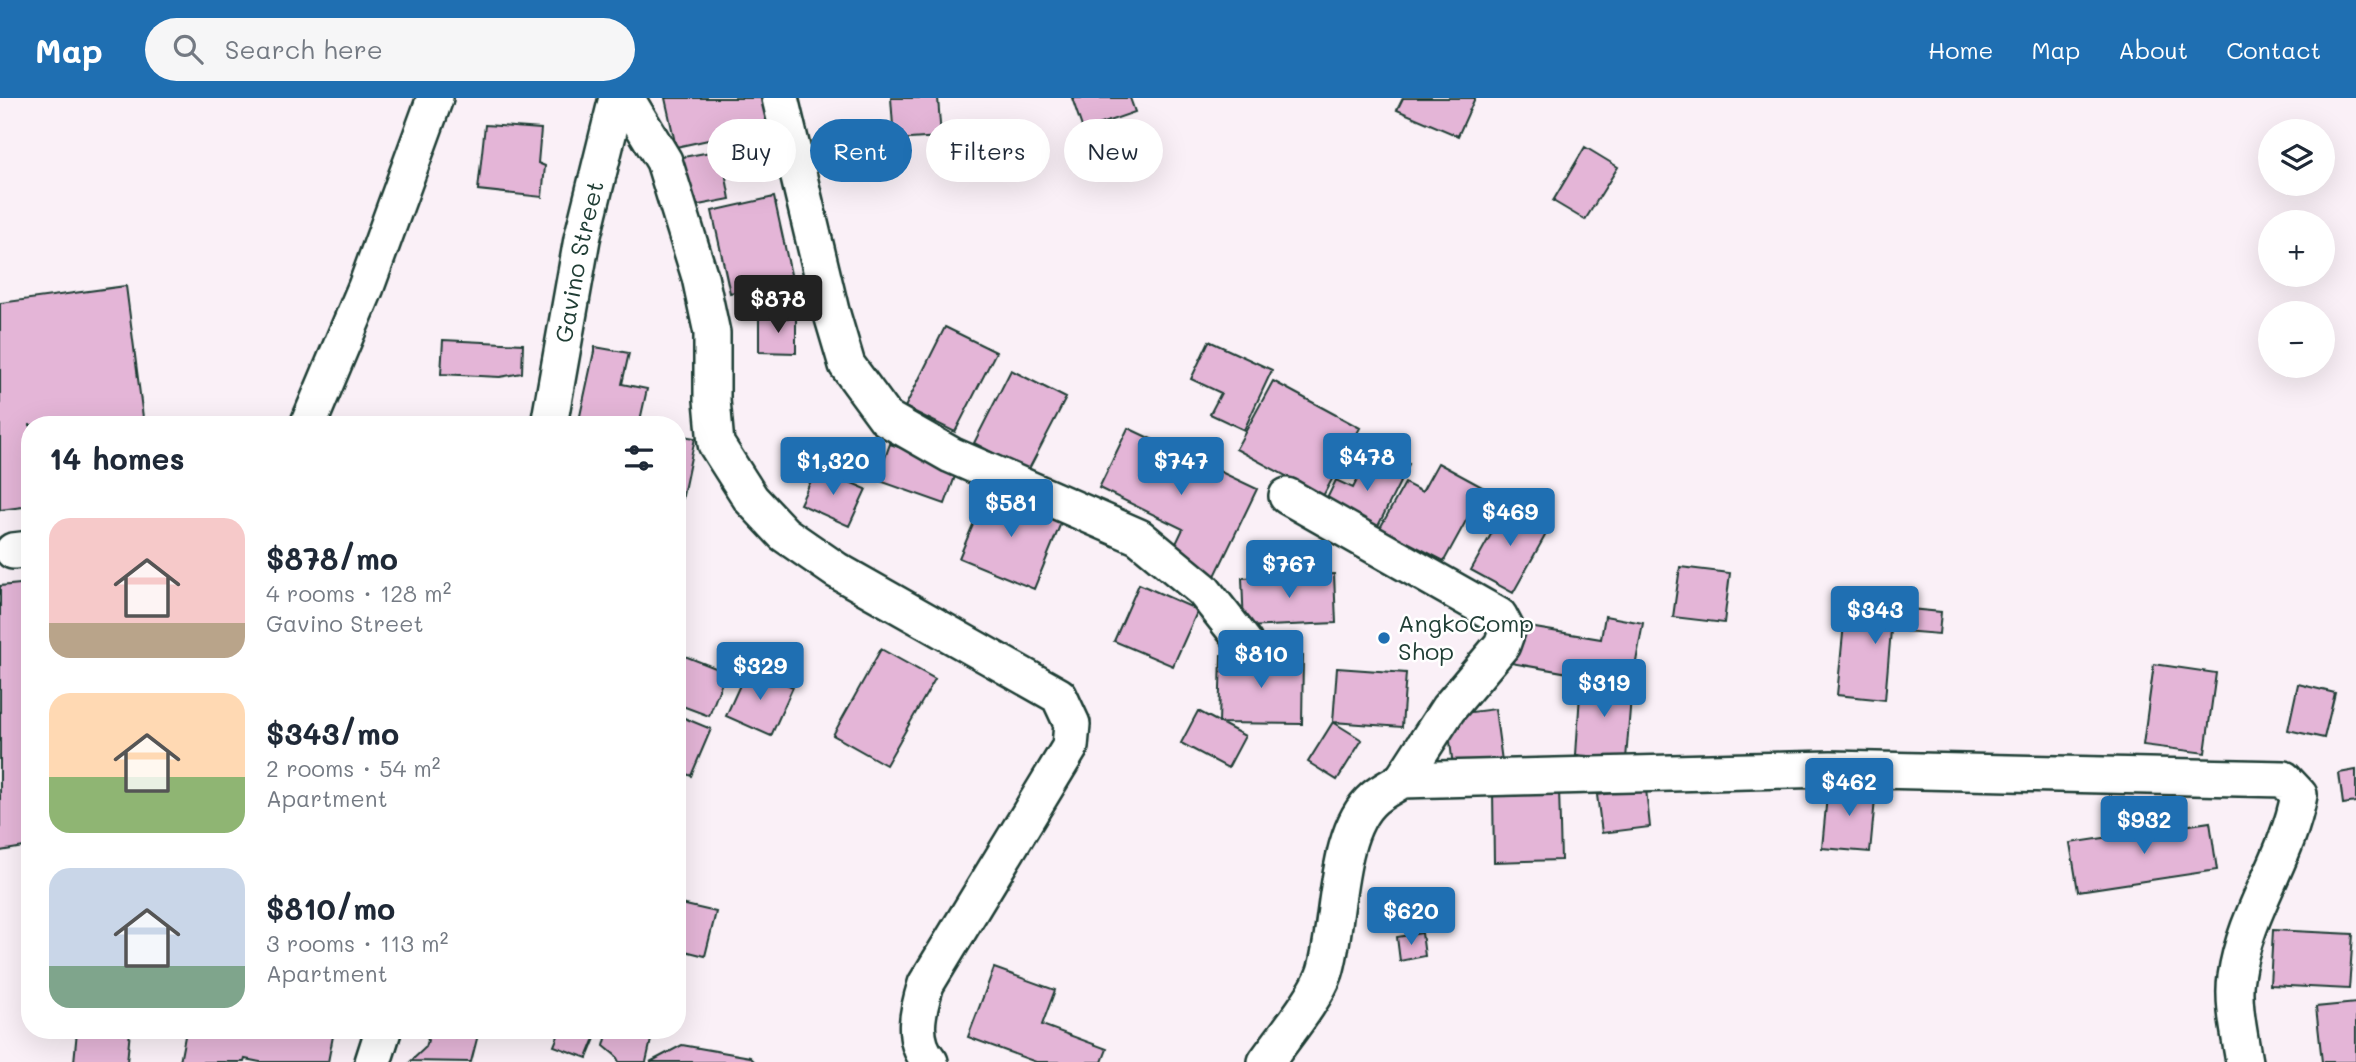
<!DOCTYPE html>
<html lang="en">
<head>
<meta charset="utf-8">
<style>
  body { margin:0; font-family:Mali,sans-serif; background:#f6f6f7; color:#1f2937; height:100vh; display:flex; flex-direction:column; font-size:26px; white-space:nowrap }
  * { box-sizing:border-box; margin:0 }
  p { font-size:23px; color:#747a83 }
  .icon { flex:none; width:38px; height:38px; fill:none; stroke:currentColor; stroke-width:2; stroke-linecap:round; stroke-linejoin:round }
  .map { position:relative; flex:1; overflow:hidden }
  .drawer { position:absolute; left:21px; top:318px; width:665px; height:623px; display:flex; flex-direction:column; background:#fff; border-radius:28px; box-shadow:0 7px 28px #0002 }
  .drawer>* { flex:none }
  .guide { position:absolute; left:707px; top:21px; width:665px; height:63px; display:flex; gap:14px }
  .buttons { position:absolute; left:2258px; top:21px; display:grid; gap:14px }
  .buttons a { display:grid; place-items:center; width:77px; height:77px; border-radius:50%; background:#fff; box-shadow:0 7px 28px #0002; font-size:35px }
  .price { position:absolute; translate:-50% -60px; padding:0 16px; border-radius:7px; background:#1f6fb2; color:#fff; font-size:23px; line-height:46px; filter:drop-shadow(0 2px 4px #0008) }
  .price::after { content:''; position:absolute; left:50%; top:42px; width:21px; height:16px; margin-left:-10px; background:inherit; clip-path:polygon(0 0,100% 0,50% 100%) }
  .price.on { background:#222; color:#fff }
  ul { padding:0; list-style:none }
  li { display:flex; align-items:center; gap:21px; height:175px; padding:0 28px }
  li span { display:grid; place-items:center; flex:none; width:196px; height:140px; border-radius:21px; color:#555 }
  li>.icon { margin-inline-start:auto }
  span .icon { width:84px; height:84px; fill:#fffc; stroke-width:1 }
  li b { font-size:30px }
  h2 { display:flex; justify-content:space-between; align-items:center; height:84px; padding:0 28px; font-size:30px }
  .chip { padding:0 24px; border-radius:32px; background:#fff; box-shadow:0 7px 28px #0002; font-size:24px; line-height:63px }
  .chip.on { background:#1f6fb2; color:#fff }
  header { display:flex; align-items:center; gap:42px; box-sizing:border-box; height:98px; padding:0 35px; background:#1f6fb2; color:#fff }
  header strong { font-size:33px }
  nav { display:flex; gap:38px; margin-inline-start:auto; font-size:24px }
  .search { width:490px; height:63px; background:#f6f6f7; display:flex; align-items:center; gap:18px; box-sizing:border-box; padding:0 24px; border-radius:38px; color:#747a83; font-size:26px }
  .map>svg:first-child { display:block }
  .building { fill:#e4b5d7; stroke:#1f3d34; stroke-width:2 }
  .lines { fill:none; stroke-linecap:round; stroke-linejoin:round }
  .minor-casing { stroke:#1f3d34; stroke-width:40 }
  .minor { stroke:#fff; stroke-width:35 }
  .poi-dot { fill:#1f6fb2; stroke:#fff; stroke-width:2.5 }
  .labels { text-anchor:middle; stroke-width:5; stroke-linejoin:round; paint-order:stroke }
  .street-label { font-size:24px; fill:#1f3d34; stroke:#fff }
  .poi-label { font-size:24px; fill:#1f3d34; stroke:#fff; text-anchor:start }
</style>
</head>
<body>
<header>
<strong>Map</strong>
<div class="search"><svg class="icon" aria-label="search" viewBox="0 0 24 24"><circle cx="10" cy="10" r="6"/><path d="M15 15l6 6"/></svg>Search here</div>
<nav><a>Home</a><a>Map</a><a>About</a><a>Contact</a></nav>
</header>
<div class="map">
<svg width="2356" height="964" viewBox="0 0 2356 964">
  <rect width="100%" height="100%" fill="#faf0f7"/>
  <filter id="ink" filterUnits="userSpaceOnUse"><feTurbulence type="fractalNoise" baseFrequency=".0143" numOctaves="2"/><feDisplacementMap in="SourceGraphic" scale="14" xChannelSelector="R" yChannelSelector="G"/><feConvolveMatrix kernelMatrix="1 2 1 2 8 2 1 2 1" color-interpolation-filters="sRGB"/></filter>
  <g filter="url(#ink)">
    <path class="building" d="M665 0H762L768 29 676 49Z
      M891 0H938L941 39 894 42Z
      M1072 0H1130L1135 14 1083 32Z
      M1403 0H1475L1458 38 1397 12Z
      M485 27 541 31 538 65 545 68 542 99 478 92Z
      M1585 49 1618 69 1585 122 1553 103Z
      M721 52 730 101 688 109 678 60Z
      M774 99 792 181 730 195 712 113Z
      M126 188 144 327H30V408L0 412V205Z
      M759 220H796V255L759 254Z
      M945 229 996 254 955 334 905 309Z
      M443 242 523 246 522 275 500 279 441 276Z
      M1209 243 1272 272 1244 332 1210 316 1221 295 1191 281Z
      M595 249 629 255 622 286 647 291 639 327H578Z
      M1011 272 1066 300 1028 373 974 345Z
      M1273 283 1360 330 1323 398 1236 351Z
      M1128 330 1257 391 1215 478 1171 456 1183 431 1099 390Z
      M677 337 695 340 680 412 677 408Z
      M890 346 958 370 945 406 877 382Z
      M1374 349 1409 366 1373 438 1321 413 1336 382 1353 390Z
      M1438 365 1484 390 1444 463 1380 430 1405 385 1422 394Z
      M817 370 866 391 849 428 800 406Z
      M988 391 1063 420 1034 491 959 460Z
      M1508 406 1550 429 1513 495 1471 472Z
      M1680 469 1730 475 1724 525 1673 519Z
      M1334 476 1336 525 1244 529 1242 480Z
      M30 485V748L0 753V488Z
      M1139 486 1198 512 1173 568 1114 543Z
      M1846 505 1941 514 1939 536 1891 532 1885 602 1837 597Z
      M1605 518 1643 525 1632 586 1511 565 1517 527 1601 541Z
      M881 551 935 581 886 667 833 637Z
      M677 555 726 574 709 618 677 606Z
      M1221 557 1303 558 1302 626 1219 625Z
      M2154 566 2216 575 2205 655 2143 647Z
      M748 569 793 589 771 638 726 618Z
      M1337 570 1406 575 1402 629 1333 624Z
      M1581 580 1632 586 1626 661 1576 657Z
      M2298 586 2335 595 2324 640 2288 632Z
      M1495 611 1502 663 1453 669 1447 617Z
      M1198 613 1245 638 1228 670 1181 645Z
      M677 617 711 631 691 678 677 672Z
      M1333 624 1362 642 1337 682 1308 664Z
      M2356 672V704L2343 706 2339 675Z
      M1828 687 1876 691 1870 754 1822 750Z
      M1559 691 1561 762 1494 764 1493 693Z
      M1646 691 1650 729 1602 735 1597 697Z
      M2210 724 2217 772 2078 793 2070 745Z
      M677 805 716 814 705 858 677 851Z
      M2273 832 2353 836 2349 891 2270 887Z
      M1422 835 1425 858 1400 863 1397 839Z
      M994 870 1055 892 1042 927 1107 951 1102 964H1036L968 939Z
      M2356 905V964H2322L2316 909Z
      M77 933H130L127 964H74Z
      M186 933H334L328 964H260L245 961 244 964H180Z
      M424 933H479L471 964 411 963 426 949 428 942Z
      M560 933H598L587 960 554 948Z
      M608 933 651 942 646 964H619L616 958 604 948Z
      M682 947 750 959 755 964H650Z"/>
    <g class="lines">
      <defs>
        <g id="minor">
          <path d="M626 0 664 63 700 179 712 235V302L716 346 751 401 784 436 836 472 1059 598 1072 626 1070 649 926 886C918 912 910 942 930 964"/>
          <path d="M780 0 831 213 847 267 886 320 951 357 1139 439 1203 492 1244 544"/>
          <path d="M308 327 366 189 435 0"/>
          <path id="s1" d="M549 327 582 141 617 0"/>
          <path d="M1287 398 1499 518 1507 533 1502 547 1448 611 1402 682"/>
          <path d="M13 453 30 451"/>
          <path d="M373 964 383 933"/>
          <path d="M1266 964C1282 941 1317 899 1325 874 1340 825 1334 734 1374 700 1382 693 1393 688 1402 682L1831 671 2284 681 2299 697C2288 760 2245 814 2236 879 2232 903 2240 939 2244 964"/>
        </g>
      </defs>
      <use href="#minor" class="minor-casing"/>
      <use href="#minor" class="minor"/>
    </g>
  </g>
  <circle class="poi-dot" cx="1384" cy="540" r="7"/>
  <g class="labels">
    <g class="street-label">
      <text dy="8" stroke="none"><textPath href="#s1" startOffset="166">Gavino Street</textPath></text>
    </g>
    <g class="poi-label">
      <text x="1398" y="534">AngkoComp<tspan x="1398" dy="28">Shop</tspan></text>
    </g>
  </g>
</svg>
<div class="buttons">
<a><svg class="icon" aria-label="layers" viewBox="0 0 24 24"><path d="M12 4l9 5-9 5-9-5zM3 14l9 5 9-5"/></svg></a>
<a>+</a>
<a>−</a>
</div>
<b class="price on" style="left:778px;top:237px">$878</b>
<b class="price" style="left:1367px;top:395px">$478</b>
<b class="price" style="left:833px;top:399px">$1,320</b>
<b class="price" style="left:1181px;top:399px">$747</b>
<b class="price" style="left:1011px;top:441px">$581</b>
<b class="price" style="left:1510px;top:450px">$469</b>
<b class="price" style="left:1289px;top:502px">$767</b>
<b class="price" style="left:1875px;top:548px">$343</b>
<b class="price" style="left:1261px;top:592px">$810</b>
<b class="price" style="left:760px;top:604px">$329</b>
<b class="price" style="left:1604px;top:621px">$319</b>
<b class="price" style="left:1849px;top:720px">$462</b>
<b class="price" style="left:2144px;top:758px">$932</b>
<b class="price" style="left:1411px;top:849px">$620</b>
<div class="guide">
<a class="chip">Buy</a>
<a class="chip on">Rent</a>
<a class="chip">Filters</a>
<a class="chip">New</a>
</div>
<section class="drawer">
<h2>14 homes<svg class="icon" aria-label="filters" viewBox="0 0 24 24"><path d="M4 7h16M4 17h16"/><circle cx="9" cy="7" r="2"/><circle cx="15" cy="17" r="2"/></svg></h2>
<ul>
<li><span style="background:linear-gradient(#f6c9c9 75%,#b9a48a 0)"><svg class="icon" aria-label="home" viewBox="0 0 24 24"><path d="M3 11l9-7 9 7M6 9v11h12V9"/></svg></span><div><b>$878/mo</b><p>4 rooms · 128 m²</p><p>Gavino Street</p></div></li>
<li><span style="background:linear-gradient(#ffd9b3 60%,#8fb573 0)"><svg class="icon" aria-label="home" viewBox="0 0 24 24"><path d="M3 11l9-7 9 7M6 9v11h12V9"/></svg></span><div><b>$343/mo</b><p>2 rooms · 54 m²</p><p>Apartment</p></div></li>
<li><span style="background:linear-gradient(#c9d6e8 70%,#7fa58c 0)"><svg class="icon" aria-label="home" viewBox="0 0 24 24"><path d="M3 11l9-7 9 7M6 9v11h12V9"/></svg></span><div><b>$810/mo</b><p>3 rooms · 113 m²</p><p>Apartment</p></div></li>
</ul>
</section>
</div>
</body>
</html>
